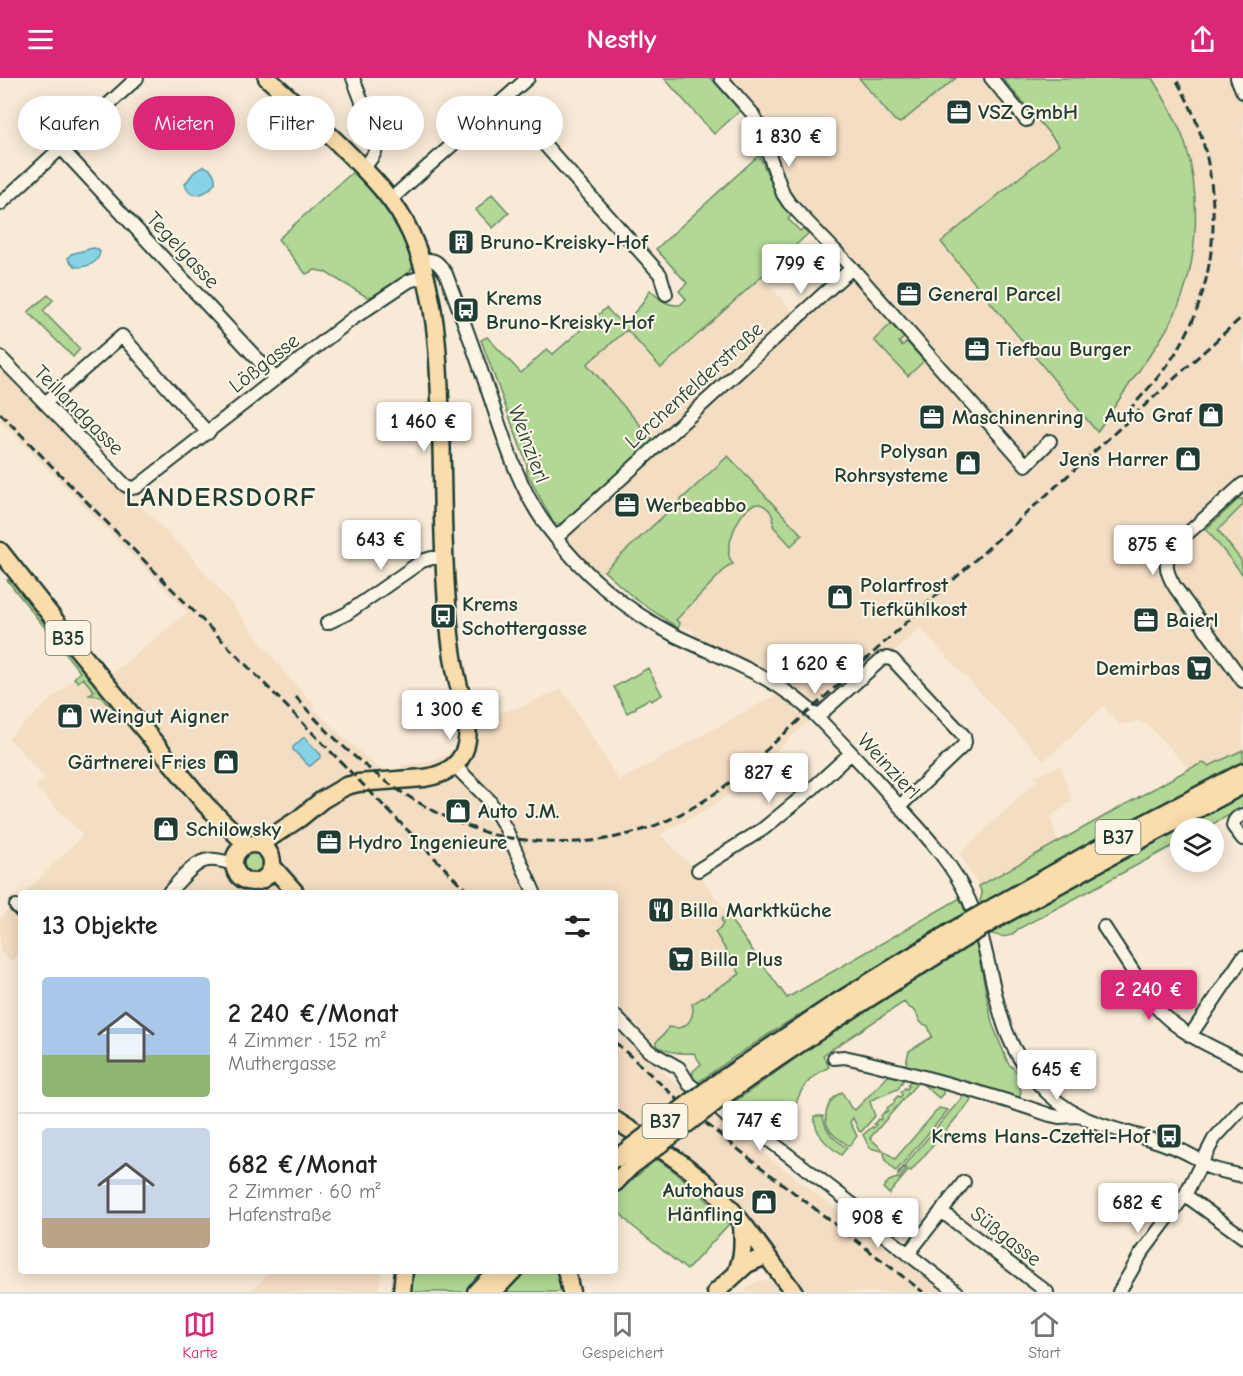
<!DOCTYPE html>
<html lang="de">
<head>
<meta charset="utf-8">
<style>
  body { margin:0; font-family:"Comic Neue",sans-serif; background:#f6f6f6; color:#222; height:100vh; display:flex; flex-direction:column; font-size:22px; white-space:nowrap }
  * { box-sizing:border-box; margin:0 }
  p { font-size:20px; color:#767676 }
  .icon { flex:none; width:33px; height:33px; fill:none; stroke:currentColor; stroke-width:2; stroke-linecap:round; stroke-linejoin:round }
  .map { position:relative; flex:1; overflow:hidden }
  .drawer { position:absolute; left:18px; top:812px; width:600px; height:384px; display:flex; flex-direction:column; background:#fff; border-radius:6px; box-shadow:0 3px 15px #0003 }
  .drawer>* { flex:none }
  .banner { position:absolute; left:18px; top:18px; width:600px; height:54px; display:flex; gap:12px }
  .tools { position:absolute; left:1170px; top:740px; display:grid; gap:12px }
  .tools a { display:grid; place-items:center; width:54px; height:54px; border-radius:50%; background:#fff; box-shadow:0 3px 15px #0003; font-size:30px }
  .price { position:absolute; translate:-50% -51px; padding:0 14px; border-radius:6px; background:#fff; color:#222; font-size:20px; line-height:39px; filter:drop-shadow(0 2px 3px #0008) }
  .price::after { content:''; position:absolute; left:50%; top:36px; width:18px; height:14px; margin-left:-9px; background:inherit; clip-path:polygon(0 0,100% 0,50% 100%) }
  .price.on { background:#db2777; color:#fff }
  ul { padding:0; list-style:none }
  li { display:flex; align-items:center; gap:18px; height:150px; padding:0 24px }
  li+li { border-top:2px solid #e0e0e0 }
  li span { display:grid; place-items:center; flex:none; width:168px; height:120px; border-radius:6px; color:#555 }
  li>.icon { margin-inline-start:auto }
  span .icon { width:72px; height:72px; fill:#fffc; stroke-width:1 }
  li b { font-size:26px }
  h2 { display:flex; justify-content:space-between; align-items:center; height:72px; padding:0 24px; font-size:26px }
  .chip { padding:0 21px; border-radius:27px; background:#fff; box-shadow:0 3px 15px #0003; font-size:21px; line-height:54px }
  .chip.on { background:#db2777; color:#fff }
  header { display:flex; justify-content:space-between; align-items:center; height:78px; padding:0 24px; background:#db2777; color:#fff; font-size:27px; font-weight:700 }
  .menu { display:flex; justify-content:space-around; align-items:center; height:84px; border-top:2px solid #e0e0e0; background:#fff; font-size:16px; color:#767676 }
  .menu a { display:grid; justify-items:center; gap:3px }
  .menu .on { color:#db2777 }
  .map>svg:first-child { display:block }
  .built { fill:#f3ddc3 }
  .green { fill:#b1d895; stroke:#688a64; stroke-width:1.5 }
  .water { fill:#86d2e6; stroke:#5d969f; stroke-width:1.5 }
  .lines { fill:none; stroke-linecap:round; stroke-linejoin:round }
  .minor-casing { stroke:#1f3d34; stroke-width:16 }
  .major-casing { stroke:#1f3d34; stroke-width:21 }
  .minor { stroke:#fcf5e5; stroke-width:12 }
  .major { stroke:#fbddab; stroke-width:16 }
  .rail { stroke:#1f3d34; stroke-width:3; stroke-dasharray:9 4.5; stroke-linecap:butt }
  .major-bridge-casing { stroke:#1f3d34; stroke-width:21; stroke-linecap:butt }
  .major-bridge { stroke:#fbddab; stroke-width:16 }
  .labels { text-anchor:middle; stroke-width:4.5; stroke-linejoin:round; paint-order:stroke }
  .shield { fill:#fcf5e5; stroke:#617469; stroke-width:1.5 }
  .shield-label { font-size:20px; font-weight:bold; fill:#1f3d34 }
  .poi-label { font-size:21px; font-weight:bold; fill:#1f3d34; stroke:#fcf5e5; text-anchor:start }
  .street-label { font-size:21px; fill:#1f3d34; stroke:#fcf5e5 }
  .district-label { font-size:27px; font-weight:bold; letter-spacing:1.5px; fill:#1f3d34; stroke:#fcf5e5 }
</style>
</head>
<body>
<header><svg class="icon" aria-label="menu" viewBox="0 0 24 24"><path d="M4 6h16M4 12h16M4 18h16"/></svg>Nestly<svg class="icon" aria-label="share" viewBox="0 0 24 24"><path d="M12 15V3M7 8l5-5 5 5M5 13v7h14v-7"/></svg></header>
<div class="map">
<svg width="1243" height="1214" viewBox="0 0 1243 1214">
  <rect width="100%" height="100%" fill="#f8ead6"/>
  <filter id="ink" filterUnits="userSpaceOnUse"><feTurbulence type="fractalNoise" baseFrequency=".0167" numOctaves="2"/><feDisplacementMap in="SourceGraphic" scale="12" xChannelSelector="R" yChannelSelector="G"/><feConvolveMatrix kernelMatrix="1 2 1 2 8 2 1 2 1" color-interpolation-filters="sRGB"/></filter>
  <g filter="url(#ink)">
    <path class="built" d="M727 0H1002L1059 67 1097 354 1167 250 1178 230 1192 180 1195 149 1194 116 1177 44 1164 19 1152 0H1232L1243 26V672L1209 688 1203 685 1189 691 1147 646 1138 643 1119 647 1104 628 1044 683 920 550 897 571 880 580 810 642 728 717 712 728 660 756 699 796 766 890 645 978 667 998 737 1055 944 1214H744L752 1206 761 1202 770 1203 774 1206 729 1147 709 1123 671 1091 615 1055V814H26L83 757 36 709 45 700 9 660 95 581 109 598 188 534 0 342V284L175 463 182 468 233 528 290 601 312 624 314 631 342 658 384 695H391L404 687 430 684 445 678 454 669 458 661 475 639 518 630 562 611 619 703 789 610 693 561 695 555 692 552 679 548 680 546 676 542 730 487 729 470 733 455 738 441 746 431 755 426 762 427 769 431 773 438 774 445 802 457 728 378 598 499 550 447 553 445 554 446 654 363 587 287 627 252 662 290 761 199 793 234 851 181 787 113 782 102 769 57 764 45Z
      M1060 688 1072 723 1050 739 1058 764 979 808 960 776 1037 702 1036 698Z
      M21 819V873L11 883 0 874V840Z
      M270 1193H382L378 1214H251Z"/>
    <path class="green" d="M664 0H711L740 33 714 56Z
      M859 0H956L900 45 894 42Z
      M1002 0H1152C1165 21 1177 42 1185 65 1201 115 1199 184 1177 231 1167 254 1152 274 1138 294 1124 314 1111 334 1097 354L941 164 1059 67Z
      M759 77 780 124 792 137 788 141 800 153 804 150 809 155 661 290 627 252 587 286 654 363 562 445 554 446 527 395V387L481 262 487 259 521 295 547 271 553 276 606 230 623 247 642 226 650 212C659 221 667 228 680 227L686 221 679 213 687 205 656 171Z
      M355 92C376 115 395 138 407 168 411 178 416 185 410 194L373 218 367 219 325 194 315 192 306 196 278 161Z
      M492 116 509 135 493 150 476 132Z
      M48 217 53 222 43 233 80 271 73 279 28 234Z
      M891 246 904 260 899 264 902 268 907 264 924 283 908 298 874 262Z
      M728 378 802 457 791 468 773 448C774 441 773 436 768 431 747 410 726 462 729 478 730 482 731 483 733 486L728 488 676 542 680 546 678 550 634 520 604 493Z
      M1239 421H1243V427L1218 452 1241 482 1243 497 1206 451Z
      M7 502H11L58 562 64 566 112 624 109 628 100 618 89 617 94 613 83 600 78 604 74 600 80 594Z
      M648 590 662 617 651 623 649 621 636 628V630L627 635 614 609Z
      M1243 672V686L1082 770 983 827 980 823 982 816 979 808 1189 691 1203 685 1209 688Z
      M1243 717V730L1205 750H1180V764L1018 851C1008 862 1002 859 989 855 1073 808 1158 761 1243 717Z
      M240 785a13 13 0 1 1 26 0a13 13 0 1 1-26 0Z
      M960 820 966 836C876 891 783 943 697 1005L692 1002 693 993 701 986 694 975C680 976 667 975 656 967V964L666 954 668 949C671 949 675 950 678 950 690 948 695 936 692 926L740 896 715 854 720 851 723 846 721 841 727 837 787 920Z
      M976 863 992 945 1008 985 1018 995 1021 1014 1018 1023 905 990 909 973 932 959 928 948 921 945 915 933 907 928 904 924 823 977 829 989C811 998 797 1012 795 1033L769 1027 759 1037 737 1038 734 1037 726 1030 852 940Z
      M889 997 904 1001 898 1011 871 1022 870 1024 875 1038 861 1054 859 1053 853 1040 850 1044 857 1058 849 1068C843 1064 837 1060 833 1056 819 1042 827 1022 842 1014L851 1030 855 1032Z
      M912 1001 943 1008V1016L939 1020 919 1003 870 1060 883 1072 882 1073 870 1070 863 1057 872 1049 873 1050 876 1047 874 1046 878 1041 880 1042 881 1040V1038L885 1033 886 1034 888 1032 887 1030 895 1024 894 1022 898 1018 900 1019 902 1017 901 1014 905 1010 907 1011 909 1008 907 1007Z
      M965 1016 971 1021 970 1024 911 1093 909 1092 889 1116 883 1110 889 1103 897 1100 899 1101 907 1090 905 1089 898 1098V1095Z
      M939 1030 948 1032 897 1092 895 1093 886 1083 884 1075 885 1073 895 1081Z
      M814 1038H823C825 1054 834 1061 847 1070L841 1077C827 1067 815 1057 814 1038Z
      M657 1081C685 1100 708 1121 729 1146L687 1192 630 1146 620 1135 615 1139V1116Z
      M522 1192 561 1193 565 1214H501Z
      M409 1193H489L469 1214H407Z"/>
    <path class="water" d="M204 88C212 91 216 97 215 105 207 116 190 124 185 106L194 94Z
      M93 170 98 171 100 174C98 186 87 189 76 189L69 183 68 180 71 176Z
      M303 660H305L321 677V679L310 688H309L293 672V669Z"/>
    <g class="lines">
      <defs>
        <path id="minor" d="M353 0 377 63C377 75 371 81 363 90
          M721 0 752 35 759 48 783 116 789 125 852 190
          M991 0 1026 42
          M1237 0 1243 14
          M504 21 660 196 666 216
          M61 70 276 301
          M391 121 528 0
          M0 126 137 0
          M421 182C436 181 438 184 446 196 461 236 476 276 489 316 505 363 518 410 548 450 581 494 625 532 674 557 723 581 778 599 817 639 848 671 879 704 908 738 931 763 954 789 968 820 988 863 990 911 1007 955 1021 990 1047 1022 1082 1039 1109 1052 1139 1056 1167 1067 1177 1070 1187 1075 1196 1080 1199 1082 1203 1086 1206 1088 1217 1093 1231 1095 1243 1098
          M0 279 125 407 131 410 137 409 352 241 409 203 425 198
          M45 325 122 258 208 355
          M1243 406 1179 463C1164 480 1163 490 1175 509L1243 603
          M556 460 852 190 1026 387 1050 363
          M327 545 346 536 422 483 432 480H444
          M817 639 882 581 888 580 893 582 964 658 965 664 963 668 900 728
          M455 688 489 722 506 751 534 814
          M1243 737C1237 739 1234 741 1233 748L1243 761
          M698 792 763 751 813 710 851 675
          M169 814C178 805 195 782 209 782 217 781 226 784 233 786
          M16 828 21 833
          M1104 849 1157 930C1180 956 1212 969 1243 984
          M615 938 649 973 679 990 689 1006 707 1020 728 1040 734 1043 752 1049 856 1129 866 1143 957 1214
          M1190 958 1243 879
          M834 980 844 979 858 982C922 998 987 1015 1050 1037L1059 1039 1079 1038
          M1185 1117 1243 1159
          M941 1133 1047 1214
          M908 1176 964 1104
          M1119 1214 1141 1176 1185 1117 1214 1061 1243 1029"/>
        <path id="major" d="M0 473 76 569 206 727 247 767
          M234 785a19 19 0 1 1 38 0a19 19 0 1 1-38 0Z
          M259 767 300 740 322 722 346 708 358 705 424 700C446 697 464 686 467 662 470 641 461 620 457 600 452 579 450 558 448 537 442 475 443 413 441 351 439 286 438 216 411 156 396 123 372 99 347 74 321 48 294 24 267 0
          M272 788 295 814
          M994 829 1111 763 1243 694
          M998 840 1118 774 1243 707
          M714 1007 836 925 959 849
          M725 1017C802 962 882 911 963 861
          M615 1042C647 1063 682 1082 710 1109 741 1138 767 1180 794 1214
          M615 1105 630 1089
          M566 1192 571 1214
          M736 1196C744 1177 743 1165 742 1146
          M402 1214 404 1192
          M476 1214 497 1192
          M493 1214 514 1192
          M716 1214 747 1186 766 1178"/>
      </defs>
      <use href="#minor" class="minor-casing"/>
      <use href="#major" class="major-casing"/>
      <use href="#minor" class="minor"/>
      <use href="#major" class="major"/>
      <path class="rail" d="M1128 333C1147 312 1166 292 1180 268 1226 188 1224 79 1175 0
        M0 335 468 814
        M296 619C344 675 403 725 473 750 492 758 514 761 535 763 613 771 681 746 740 696L1243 238
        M615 964 688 1031 749 1080 923 1214"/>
      <defs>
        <path id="major-bridge" d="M959 849 994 829
          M963 861 998 840
          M617 1080 714 1007
          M630 1089 725 1017"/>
      </defs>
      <use href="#major-bridge" class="major-bridge-casing"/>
      <use href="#major-bridge" class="major-bridge"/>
    </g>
  </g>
  <defs>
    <symbol id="office-square" viewBox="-11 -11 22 22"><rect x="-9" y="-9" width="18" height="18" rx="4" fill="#1f3d34" stroke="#fcf5e5"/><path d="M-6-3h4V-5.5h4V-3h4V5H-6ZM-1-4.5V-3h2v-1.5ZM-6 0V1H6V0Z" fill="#fff"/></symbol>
    <symbol id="building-square" viewBox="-11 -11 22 22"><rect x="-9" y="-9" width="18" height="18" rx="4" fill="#1f3d34" stroke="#fcf5e5"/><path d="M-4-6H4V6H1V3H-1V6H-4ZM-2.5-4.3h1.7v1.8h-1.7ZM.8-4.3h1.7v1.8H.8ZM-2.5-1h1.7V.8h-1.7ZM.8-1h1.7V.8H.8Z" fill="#fff"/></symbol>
    <symbol id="bus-square" viewBox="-11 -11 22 22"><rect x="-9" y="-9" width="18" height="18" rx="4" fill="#1f3d34" stroke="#fcf5e5"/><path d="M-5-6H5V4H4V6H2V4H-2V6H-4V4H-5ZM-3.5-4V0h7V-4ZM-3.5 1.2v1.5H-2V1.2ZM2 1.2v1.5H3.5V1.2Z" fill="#fff"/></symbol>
    <symbol id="shop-square" viewBox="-11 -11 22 22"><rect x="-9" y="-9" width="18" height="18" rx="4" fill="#1f3d34" stroke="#fcf5e5"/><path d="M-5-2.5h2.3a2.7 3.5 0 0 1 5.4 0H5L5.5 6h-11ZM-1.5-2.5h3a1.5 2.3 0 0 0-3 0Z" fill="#fff"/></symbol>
    <symbol id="supermarket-square" viewBox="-11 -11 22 22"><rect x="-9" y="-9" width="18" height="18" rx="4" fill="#1f3d34" stroke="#fcf5e5"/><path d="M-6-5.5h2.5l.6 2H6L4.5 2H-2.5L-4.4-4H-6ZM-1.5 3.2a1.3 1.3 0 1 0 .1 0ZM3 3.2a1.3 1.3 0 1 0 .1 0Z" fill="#fff"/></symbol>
    <symbol id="restaurant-square" viewBox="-11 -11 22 22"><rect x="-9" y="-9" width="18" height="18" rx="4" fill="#1f3d34" stroke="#fcf5e5"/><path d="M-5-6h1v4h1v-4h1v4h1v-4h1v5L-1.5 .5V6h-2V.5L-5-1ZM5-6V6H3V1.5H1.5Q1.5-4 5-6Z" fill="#fff"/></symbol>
  </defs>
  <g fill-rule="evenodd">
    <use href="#office-square" x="944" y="19" width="30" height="30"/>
    <use href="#building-square" x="446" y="149" width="30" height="30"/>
    <use href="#office-square" x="894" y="201" width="30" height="30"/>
    <use href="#bus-square" x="451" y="217" width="30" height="30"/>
    <use href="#office-square" x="962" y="256" width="30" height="30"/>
    <use href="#shop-square" x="1196" y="322" width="30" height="30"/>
    <use href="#office-square" x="917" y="324" width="30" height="30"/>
    <use href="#shop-square" x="1173" y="366" width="30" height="30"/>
    <use href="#shop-square" x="953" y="370" width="30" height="30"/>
    <use href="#office-square" x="612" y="412" width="30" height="30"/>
    <use href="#shop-square" x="825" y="504" width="30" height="30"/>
    <use href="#bus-square" x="428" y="523" width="30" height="30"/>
    <use href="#office-square" x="1131" y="527" width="30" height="30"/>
    <use href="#supermarket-square" x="1184" y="575" width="30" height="30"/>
    <use href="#shop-square" x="55" y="623" width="30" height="30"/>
    <use href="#shop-square" x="211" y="669" width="30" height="30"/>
    <use href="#shop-square" x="443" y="718" width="30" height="30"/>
    <use href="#shop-square" x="151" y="736" width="30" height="30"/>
    <use href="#office-square" x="314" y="749" width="30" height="30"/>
    <use href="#restaurant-square" x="646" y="817" width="30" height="30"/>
    <use href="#supermarket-square" x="666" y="866" width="30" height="30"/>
    <use href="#bus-square" x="1154" y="1043" width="30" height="30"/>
    <use href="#shop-square" x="749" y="1109" width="30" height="30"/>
  </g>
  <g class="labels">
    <g class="shield">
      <rect x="45.5" y="543" width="45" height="34" rx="4.5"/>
      <rect x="1095.5" y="742" width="45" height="34" rx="4.5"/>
      <rect x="642.5" y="1026" width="45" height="34" rx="4.5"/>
    </g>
    <g class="shield-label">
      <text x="68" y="567">B35</text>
      <text x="1118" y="766">B37</text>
      <text x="665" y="1050">B37</text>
    </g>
    <g class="poi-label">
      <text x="978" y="41">VSZ GmbH</text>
      <text x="480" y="171">Bruno-Kreisky-Hof</text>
      <text x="928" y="223">General Parcel</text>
      <text x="486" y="227">Krems<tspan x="486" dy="24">Bruno-Kreisky-Hof</tspan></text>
      <text x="996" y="278">Tiefbau Burger</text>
      <text x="1192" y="344" text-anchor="end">Auto Graf</text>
      <text x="952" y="346">Maschinenring</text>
      <text x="948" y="380" text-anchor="end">Polysan<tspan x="948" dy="24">Rohrsysteme</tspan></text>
      <text x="1168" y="388" text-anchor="end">Jens Harrer</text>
      <text x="646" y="434">Werbeabbo</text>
      <text x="860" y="514">Polarfrost<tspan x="860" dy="24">Tiefkühlkost</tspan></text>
      <text x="462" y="533">Krems<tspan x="462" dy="24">Schottergasse</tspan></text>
      <text x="1166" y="549">Baierl</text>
      <text x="1180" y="597" text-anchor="end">Demirbas</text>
      <text x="90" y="645">Weingut Aigner</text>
      <text x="206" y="691" text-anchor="end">Gärtnerei Fries</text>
      <text x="478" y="740">Auto J.M.</text>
      <text x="186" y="758">Schilowsky</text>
      <text x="348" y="771">Hydro Ingenieure</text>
      <text x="680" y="839">Billa Marktküche</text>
      <text x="700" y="888">Billa Plus</text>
      <text x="1150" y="1065" text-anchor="end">Krems Hans-Czettel-Hof</text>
      <text x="744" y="1119" text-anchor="end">Autohaus<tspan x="744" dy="24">Hänfling</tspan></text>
    </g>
    <g class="street-label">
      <text transform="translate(183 172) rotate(47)" y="7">Tegelgasse</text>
      <text transform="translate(264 285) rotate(-38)" y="7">Lößgasse</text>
      <text transform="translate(694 307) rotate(-42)" y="7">Lerchenfelderstraße</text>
      <text transform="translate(79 332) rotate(45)" y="7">Teillandgasse</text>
      <text transform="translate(529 366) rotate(69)" y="7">Weinzierl</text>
      <text transform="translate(889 688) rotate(47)" y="7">Weinzierl</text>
      <text transform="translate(1006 1158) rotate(38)" y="7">Süßgasse</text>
    </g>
    <g class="district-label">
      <text x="221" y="428">LANDERSDORF</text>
    </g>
  </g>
</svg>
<div class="tools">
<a><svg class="icon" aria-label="layers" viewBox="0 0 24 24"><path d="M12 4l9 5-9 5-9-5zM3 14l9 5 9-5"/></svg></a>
</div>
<b class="price" style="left:789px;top:90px">1 830 €</b>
<b class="price" style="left:801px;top:217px">799 €</b>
<b class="price" style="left:424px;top:375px">1 460 €</b>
<b class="price" style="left:381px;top:493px">643 €</b>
<b class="price" style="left:1153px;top:498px">875 €</b>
<b class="price" style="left:815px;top:617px">1 620 €</b>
<b class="price" style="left:450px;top:663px">1 300 €</b>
<b class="price" style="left:769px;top:726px">827 €</b>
<b class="price on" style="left:1149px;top:943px">2 240 €</b>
<b class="price" style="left:1057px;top:1023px">645 €</b>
<b class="price" style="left:760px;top:1074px">747 €</b>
<b class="price" style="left:1138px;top:1156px">682 €</b>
<b class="price" style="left:878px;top:1171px">908 €</b>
<div class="banner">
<a class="chip">Kaufen</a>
<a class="chip on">Mieten</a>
<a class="chip">Filter</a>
<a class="chip">Neu</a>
<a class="chip">Wohnung</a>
</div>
<section class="drawer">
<h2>13 Objekte<svg class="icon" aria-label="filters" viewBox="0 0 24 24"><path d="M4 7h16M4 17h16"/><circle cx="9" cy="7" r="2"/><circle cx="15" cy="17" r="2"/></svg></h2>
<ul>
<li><span style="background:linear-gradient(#a9c7e8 65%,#8fb573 0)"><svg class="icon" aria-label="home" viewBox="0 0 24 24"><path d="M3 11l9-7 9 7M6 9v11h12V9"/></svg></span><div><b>2 240 €/Monat</b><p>4 Zimmer · 152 m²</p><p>Muthergasse</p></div></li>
<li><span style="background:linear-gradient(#c9d6e8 75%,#b9a48a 0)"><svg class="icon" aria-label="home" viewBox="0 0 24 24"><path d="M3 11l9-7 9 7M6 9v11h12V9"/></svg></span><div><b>682 €/Monat</b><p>2 Zimmer · 60 m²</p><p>Hafenstraße</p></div></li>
</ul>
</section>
</div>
<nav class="menu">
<a class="on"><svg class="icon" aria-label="map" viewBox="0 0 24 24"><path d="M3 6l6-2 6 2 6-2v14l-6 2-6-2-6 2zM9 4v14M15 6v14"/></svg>Karte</a>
<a><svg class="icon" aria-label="saved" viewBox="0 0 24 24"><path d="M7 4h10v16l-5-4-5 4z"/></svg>Gespeichert</a>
<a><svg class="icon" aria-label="home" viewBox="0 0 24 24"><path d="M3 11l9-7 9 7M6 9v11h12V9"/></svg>Start</a>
</nav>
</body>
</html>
